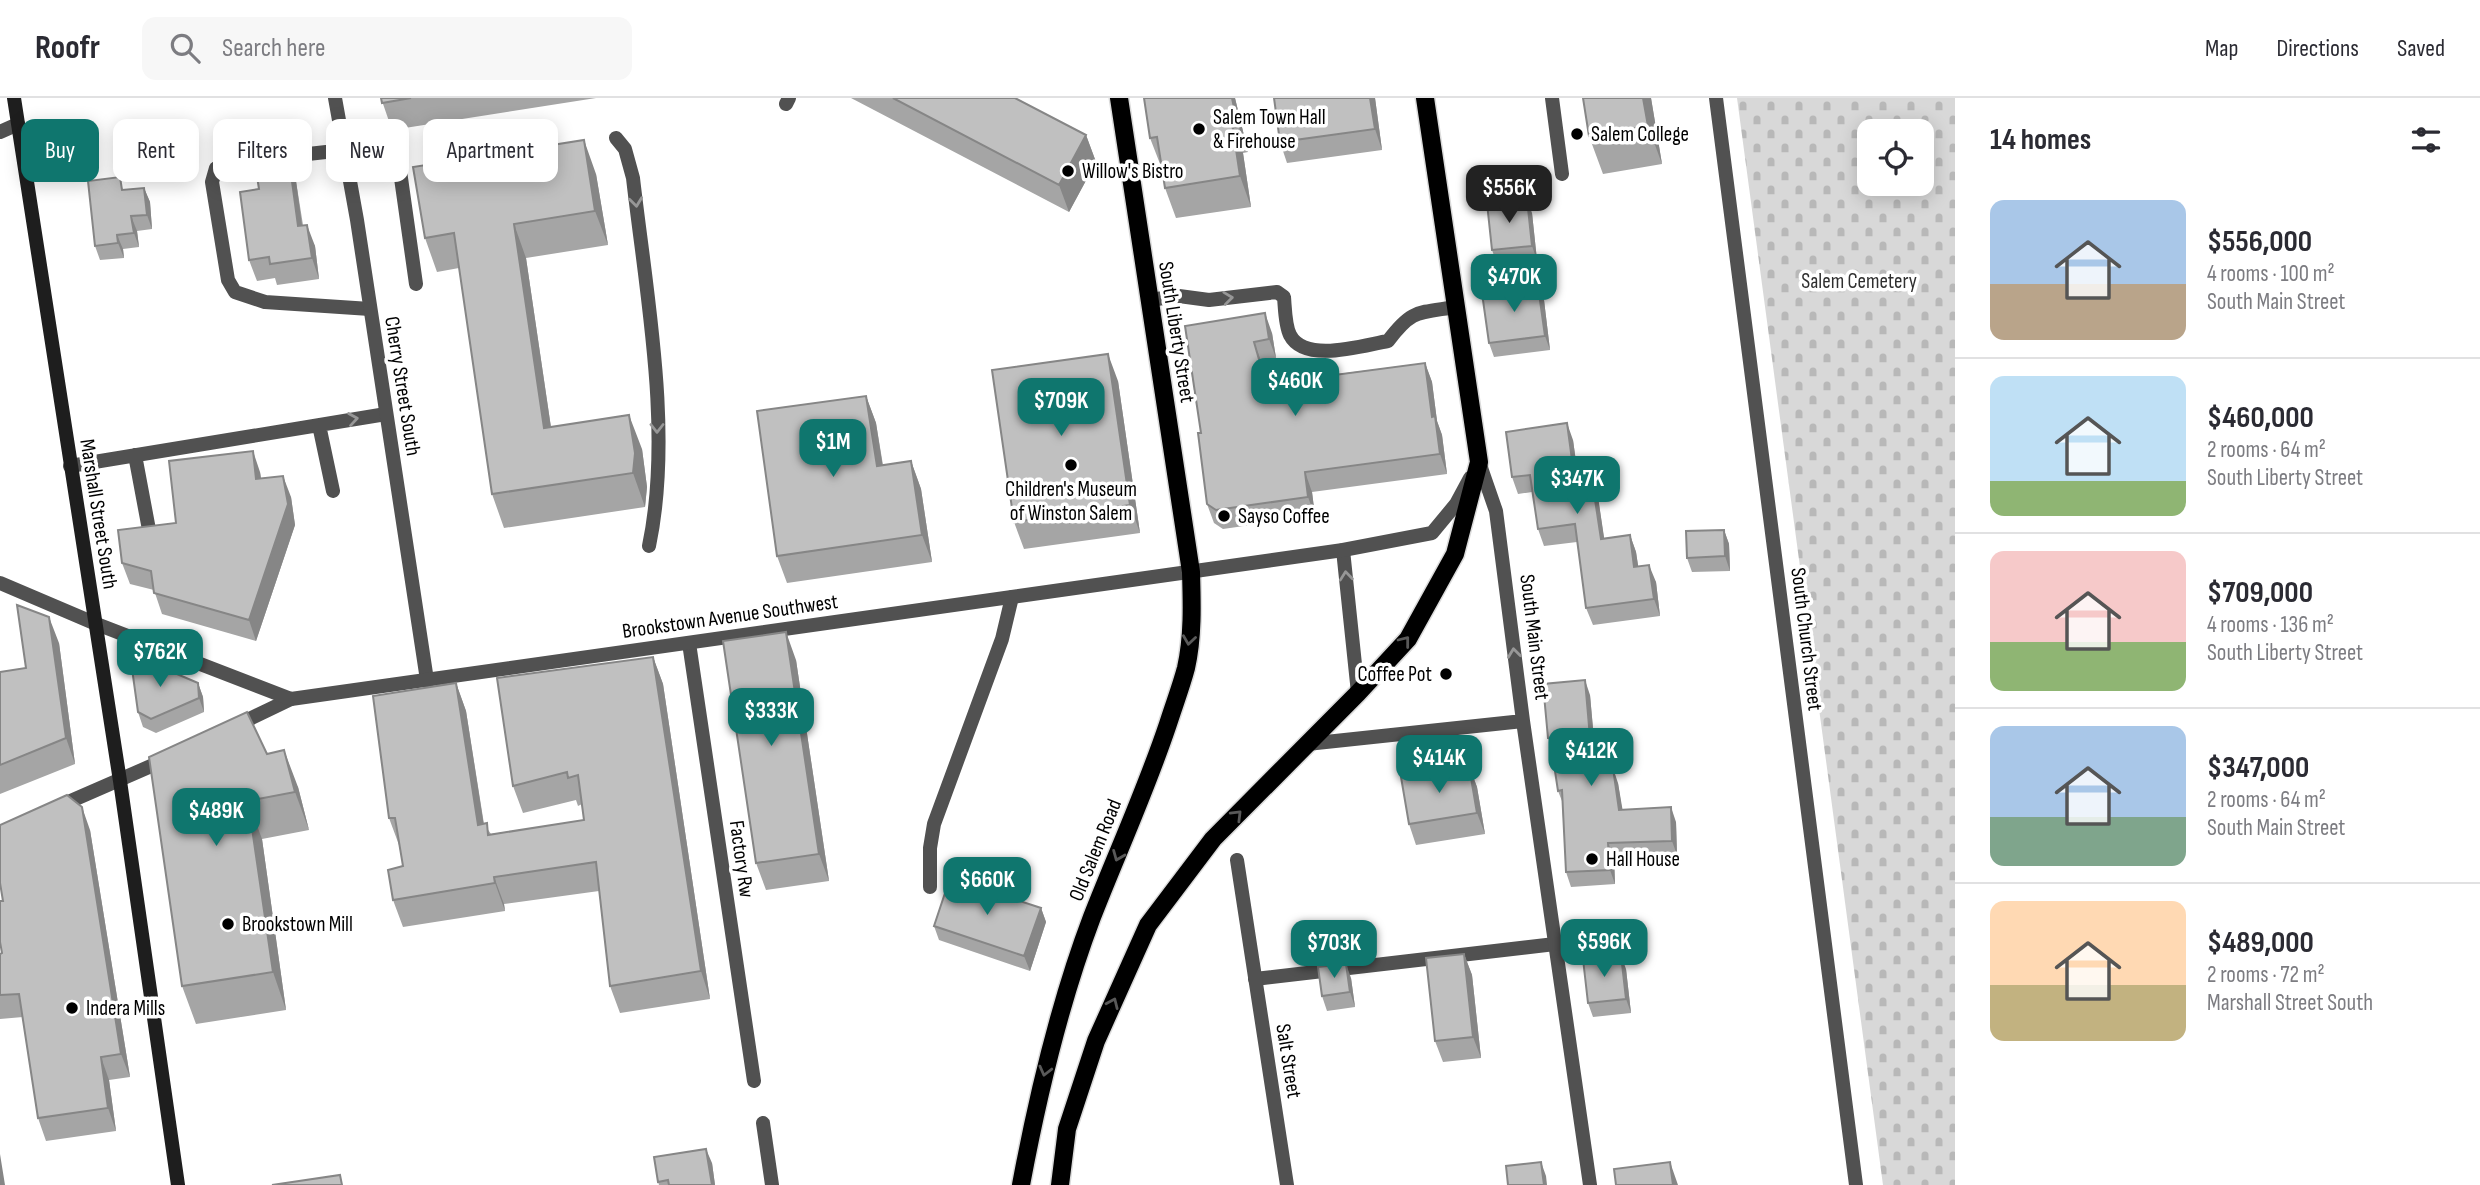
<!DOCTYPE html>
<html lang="en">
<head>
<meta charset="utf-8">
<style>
  body { margin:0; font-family:"Sofia Sans Condensed",sans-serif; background:#f7f7f7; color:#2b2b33; height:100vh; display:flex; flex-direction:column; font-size:26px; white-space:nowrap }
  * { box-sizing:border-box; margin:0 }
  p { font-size:23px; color:#7c7c81 }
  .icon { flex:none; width:38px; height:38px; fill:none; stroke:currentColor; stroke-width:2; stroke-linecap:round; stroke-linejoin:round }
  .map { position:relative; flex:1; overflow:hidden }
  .panel { display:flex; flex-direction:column; background:#fff; width:525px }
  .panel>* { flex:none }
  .banner { position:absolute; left:21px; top:21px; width:665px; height:63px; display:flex; gap:14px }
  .buttons { position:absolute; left:1857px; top:21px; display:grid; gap:14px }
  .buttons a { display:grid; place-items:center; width:77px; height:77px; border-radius:14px; background:#fff; box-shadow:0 4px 18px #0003; font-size:35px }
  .price { position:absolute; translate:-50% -60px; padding:0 16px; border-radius:14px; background:#0f766e; color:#fff; font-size:23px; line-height:46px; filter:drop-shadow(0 2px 4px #0008) }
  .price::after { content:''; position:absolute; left:50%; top:42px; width:21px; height:16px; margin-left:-10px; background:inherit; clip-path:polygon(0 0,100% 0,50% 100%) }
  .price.current { background:#222; color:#fff }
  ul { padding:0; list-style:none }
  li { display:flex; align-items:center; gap:21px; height:175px; padding:0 35px }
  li+li { border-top:2px solid #e1e1e2 }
  li span { display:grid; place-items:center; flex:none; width:196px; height:140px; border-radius:14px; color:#555 }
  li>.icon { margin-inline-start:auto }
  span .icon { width:84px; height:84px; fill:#fffc; stroke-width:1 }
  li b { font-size:30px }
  h2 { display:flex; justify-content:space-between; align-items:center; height:84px; padding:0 35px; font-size:30px }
  .chip { padding:0 24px; border-radius:14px; background:#fff; box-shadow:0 4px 18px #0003; font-size:24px; line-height:63px }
  .chip.current { background:#0f766e; color:#fff }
  header { display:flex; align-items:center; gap:42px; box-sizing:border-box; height:98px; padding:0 35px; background:#fff; border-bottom:2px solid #e1e1e2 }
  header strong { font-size:33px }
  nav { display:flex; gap:38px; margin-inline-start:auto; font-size:24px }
  .search { width:490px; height:63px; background:#f7f7f7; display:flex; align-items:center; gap:18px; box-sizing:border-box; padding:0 24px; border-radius:14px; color:#7c7c81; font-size:26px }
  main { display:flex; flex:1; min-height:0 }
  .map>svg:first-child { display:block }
  .cemetery { fill:url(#cemetery-stones); fill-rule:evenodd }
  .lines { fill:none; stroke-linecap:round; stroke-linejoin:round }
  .primary-casing { stroke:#dbdbdb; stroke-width:21 }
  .service { stroke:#515151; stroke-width:14 }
  .pedestrian { stroke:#515151; stroke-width:14 }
  .minor { stroke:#515151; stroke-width:14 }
  .tertiary { stroke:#515151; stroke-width:14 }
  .secondary { stroke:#1e1e1e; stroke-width:14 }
  .primary { stroke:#000; stroke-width:18 }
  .wall { fill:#a5a5a5 }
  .shaded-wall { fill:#868686 }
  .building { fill:#c0c0c0; stroke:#868686; stroke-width:2 }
  .oneway { stroke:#979797 }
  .oneway2 { stroke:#595959 }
  .poi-dot { fill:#000; stroke:#fff; stroke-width:2.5 }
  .labels { text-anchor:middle; stroke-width:7; stroke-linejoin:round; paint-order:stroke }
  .poi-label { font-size:21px; fill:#000; stroke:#fff; text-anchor:start }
  .park-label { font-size:21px; fill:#2f2f2f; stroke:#fff }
  .street-label { font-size:21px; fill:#000; stroke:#fff }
</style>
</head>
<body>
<header>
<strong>Roofr</strong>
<div class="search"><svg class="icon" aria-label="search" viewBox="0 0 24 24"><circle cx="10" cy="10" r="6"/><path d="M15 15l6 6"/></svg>Search here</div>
<nav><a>Map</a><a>Directions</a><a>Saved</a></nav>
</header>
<main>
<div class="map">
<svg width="1955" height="1087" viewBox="0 0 1955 1087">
  <defs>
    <pattern id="cemetery-stones" width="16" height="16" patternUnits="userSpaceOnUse" patternTransform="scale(1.75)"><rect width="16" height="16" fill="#d8d8d8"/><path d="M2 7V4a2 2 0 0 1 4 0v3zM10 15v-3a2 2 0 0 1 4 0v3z" fill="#b8b8b8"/></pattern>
  </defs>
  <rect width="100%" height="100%" fill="#fff"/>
  <path class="cemetery" d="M1737 0H1955V1087H1883ZM1869 33H1922V86H1869Z"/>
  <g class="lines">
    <defs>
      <path id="primary" d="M1021 1087C1038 996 1059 906 1092 819 1117 755 1146 692 1168 626 1174 607 1181 589 1186 570 1193 539 1192 506 1191 474L1119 0
        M1060 1087 1067 1031 1096 943 1148 827 1213 741 1358 595 1408 541 1455 456 1479 364 1425 0"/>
    </defs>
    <use href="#primary" class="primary-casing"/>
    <path class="service" d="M1552 0 1562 76
      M786 6 789 0
      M0 34 18 26
      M616 40 625 51 633 80C646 195 673 334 649 448
      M344 52 227 65 216 70 212 84 228 182 235 194 265 204 370 211
      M399 66 416 186
      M1149 202 1179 198 1209 202 1277 194 1284 199C1285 210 1285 227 1290 237 1305 266 1364 247 1388 243 1412 211 1418 215 1456 209
      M319 327 333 393
      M135 357 150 437
      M70 368 386 316
      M930 789V750L934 726 1002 541 1012 499
      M1255 881 1555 846"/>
    <path class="pedestrian" d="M1716 0 1856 1087"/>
    <path class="minor" d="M335 0 357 122 427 582
      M1479 364 1496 413 1523 623 1590 1087
      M1343 452 1358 595
      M689 545 754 983
      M235 628 291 601
      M1307 646 1523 623
      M57 709 167 661
      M1237 762 1287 1087
      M763 1025 772 1087"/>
    <path class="tertiary" d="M0 485 94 525 291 601 1343 452 1432 435 1456 406 1470 380"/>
    <path class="secondary" d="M14 0 120 683 178 1087"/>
    <use href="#primary" class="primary"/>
  </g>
  <path class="wall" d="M381 0H596L392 32Z
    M851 0H1015L1086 37 1096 64 1069 114Z
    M1235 0 1248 54 1243 55 1251 109 1176 120 1165 90 1162 71 1150 40Z
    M1375 0 1382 52 1287 65 1280 44Z
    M1583 0H1651L1662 66 1603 76 1589 38Z
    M289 61 296 83 303 127 315 148 319 181 277 187 275 180 257 183 249 162 259 91Z
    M596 76 608 147 526 160 551 329 642 351 647 389 645 409 504 430 492 396 459 170 437 174 425 140Z
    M144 90 150 104 152 131 137 133 139 149 123 151 124 160 100 162 95 148 125 92Z
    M1532 115 1537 162 1497 166 1492 152Z
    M1538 188 1544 202 1550 252 1494 259 1489 245Z
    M1185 228 1272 235 1276 260 1261 263 1267 285 1425 265 1432 284 1437 323 1442 337 1447 376 1312 394 1315 418 1223 431 1214 425 1207 406 1201 335Z
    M1118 283 1140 435 1024 451 1014 424Z
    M866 298 876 325 883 367 911 363 921 391 932 464 787 485 777 458Z
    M1573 342 1579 384 1592 382 1598 399 1604 441 1630 437 1636 454 1638 468 1656 484 1660 518 1593 527 1586 510 1577 444 1544 448 1538 431 1532 394 1518 396 1512 379Z
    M260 374 261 380 291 399 295 427 256 543 162 516 154 492 130 486 122 465 176 425Z
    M1724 432 1729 446 1730 473 1692 474 1687 460Z
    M59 545 75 666 0 696V574L26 570Z
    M653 559 663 586 710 901 620 915 610 888 599 793 504 806 505 813 403 829 393 802 403 768 399 747 389 720 456 585 466 613 484 726 491 736 584 722 582 706 578 708 576 702 523 715 513 688Z
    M796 562 829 783 766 792 756 765Z
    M198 585 203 599 204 614 156 635 143 629 138 614Z
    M1590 597 1597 673 1618 685 1622 712 1676 724 1677 757 1614 759 1615 786 1571 789 1566 774 1562 703 1558 693 1552 652 1548 640Z
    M247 614 267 656 298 689 309 732 262 741 286 912 196 926 182 888Z
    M1469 668 1477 689 1485 736 1416 747 1409 726Z
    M90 732 130 979 109 982 116 1033 46 1043 38 1020 23 919 0 921V856L2 855 3 803Z
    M1041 810 1046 824 1030 873 939 842 934 828Z
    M1464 856 1472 877 1481 960 1443 964 1435 943Z
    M1626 871 1631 915 1593 919 1588 905Z
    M1351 880 1355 909 1327 913 1322 898Z
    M712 1065 715 1087H659L658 1084Z"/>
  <path class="shaded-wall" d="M1232 0H1235L1248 54 1237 24Z
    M1370 0H1375L1382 52 1375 31Z
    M1643 0H1651L1662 66 1648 28Z
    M1232 25 1243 55 1251 109 1240 78Z
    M1086 37 1096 64 1069 114 1059 87Z
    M584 42 596 76 608 147 595 113Z
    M289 61 296 83 305 149 298 128Z
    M144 90 150 104 152 131 147 117Z
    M1527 101 1532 115 1537 162 1532 148Z
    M131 118 137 133 139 149 134 135Z
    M514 126 526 160 556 364 544 330Z
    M307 127 315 148 319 181 312 160Z
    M117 137 123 151 124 160 118 145Z
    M1538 188 1544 202 1550 252 1545 238Z
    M1265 215 1272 235 1276 260 1269 241Z
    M1254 244 1261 263 1273 305 1266 286Z
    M1108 256 1118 283 1140 435 1130 407Z
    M1425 265 1432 284 1437 323 1442 337 1447 376 1440 356 1432 319Z
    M866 298 876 325 887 396 877 368Z
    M629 317 642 351 647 389 645 409 633 375Z
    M1567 325 1573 342 1581 401 1575 384Z
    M253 353 260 374 264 402 256 381Z
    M911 363 921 391 932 464 922 437Z
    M1305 374 1312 394 1315 418 1308 399Z
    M283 378 291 399 295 427 256 543 249 522Z
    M1592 382 1598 399 1607 459 1601 441Z
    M1724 432 1729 446 1730 473 1725 458Z
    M1630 437 1636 454 1641 486 1634 469Z
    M1649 467 1656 484 1660 518 1654 501Z
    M49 519 59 545 75 666 66 640Z
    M786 534 796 562 829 783 819 756Z
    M653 559 663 586 710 901 701 873Z
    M1585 582 1590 597 1598 688 1593 674Z
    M198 585 203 599 204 614 199 600Z
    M456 585 466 613 488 754 478 727Z
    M284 652 298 689 309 732 295 694Z
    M1469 668 1477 689 1485 736 1477 715Z
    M1613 670 1618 685 1625 726 1619 712Z
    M248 703 262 741 286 912 273 874Z
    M82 709 90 732 130 979 121 956Z
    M1671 709 1676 724 1677 757 1672 743Z
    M1608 745 1614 759 1615 786 1610 772Z
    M494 779 504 806 505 813 495 785Z
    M1041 810 1046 824 1030 873 1024 858Z
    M1464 856 1472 877 1481 960 1473 939Z
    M1621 857 1626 871 1631 915 1626 901Z
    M1346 866 1351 880 1355 909 1350 894Z
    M101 959 109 982 116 1033 108 1010Z
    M706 1051 712 1065 715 1087H712Z
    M0 1056 5 1087H0Z
    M1541 1064 1546 1078 1547 1087H1544Z
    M1670 1064 1678 1087H1673Z"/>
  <path class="building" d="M381 0H411L382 5Z
    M893 0H1015L1086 37 1059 87Z
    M1144 0H1232L1237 24 1232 25 1240 78 1165 90 1157 39 1150 40Z
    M1274 0H1370L1375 31 1280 44Z
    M1583 0H1643L1648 28 1589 38Z
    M584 42 595 113 514 126 544 330 629 317 635 355 633 375 492 396 454 135 425 140 413 69Z
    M289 61 298 128 307 127 312 160 270 166 269 159 249 162 240 94 259 91 255 66Z
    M120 79 122 92 144 90 147 117 131 118 134 135 117 137 118 145 95 148 88 83Z
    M1527 101 1532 148 1492 152 1487 105Z
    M1538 188 1545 238 1489 245 1482 195Z
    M1265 215 1269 241 1254 244 1266 286 1425 265 1432 319 1435 318 1440 356 1305 374 1308 399 1216 412 1207 406 1198 335H1201L1185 228Z
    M1108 256 1130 407 1014 424 992 272Z
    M866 298 877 368 911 363 922 437 777 458 757 313Z
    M1567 325 1575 384 1592 382 1601 441 1630 437 1634 469 1649 467 1654 501 1586 510 1575 426 1538 431 1530 377 1512 379 1506 334Z
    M253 353 256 381 283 378 288 406 249 522 154 495 151 473 122 465 118 432 176 425 169 363Z
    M1724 432 1725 458 1687 460 1686 433Z
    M17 507 49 519 66 640 0 667V574L26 570Z
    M786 534 819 756 756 765 723 543Z
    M130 556 198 585 199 600 151 621 138 614Z
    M653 559 701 873 610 888 596 764 494 779 495 785 393 802 388 772 403 768 395 720H389L373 598 456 585 478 727 487 725 488 737 584 722 578 677 568 680 567 674 513 688 497 580Z
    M1585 582 1593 674 1613 670 1619 712 1671 709 1672 743 1608 745 1610 772 1566 774 1562 692 1558 693 1550 640H1548L1543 586Z
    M247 614 267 656 284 652 295 694 248 703 273 874 182 888 149 659Z
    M1469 668 1477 715 1409 726 1401 679Z
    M67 697 82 709 121 956 101 959 108 1010 38 1020 19 896 0 897V856L2 855 0 844V803H3L0 785V727Z
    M950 780 1041 810 1024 858 934 828Z
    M1464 856 1473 939 1435 943 1426 860Z
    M1621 857 1626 901 1588 905 1583 861Z
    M1346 866 1350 894 1322 898 1318 869Z
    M706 1051 712 1087H669L668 1082 658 1084 654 1059Z
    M1541 1064 1544 1087H1508L1506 1068Z
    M1670 1064 1673 1087H1616L1614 1071Z
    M340 1077 342 1087H272Z"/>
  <defs><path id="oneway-chevron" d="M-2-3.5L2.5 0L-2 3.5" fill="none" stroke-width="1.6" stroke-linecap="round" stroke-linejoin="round" transform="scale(1.75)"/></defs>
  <g class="oneway">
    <use href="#oneway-chevron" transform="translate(636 104) rotate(83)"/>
    <use href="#oneway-chevron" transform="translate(1228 200) rotate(-7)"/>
    <use href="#oneway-chevron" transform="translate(353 321) rotate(-9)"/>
    <use href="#oneway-chevron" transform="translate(657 330) rotate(90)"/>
    <use href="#oneway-chevron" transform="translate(1346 478) rotate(-96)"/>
    <use href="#oneway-chevron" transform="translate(1514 555) rotate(-97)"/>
  </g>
  <g class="oneway2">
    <use href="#oneway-chevron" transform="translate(1189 542) rotate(98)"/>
    <use href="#oneway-chevron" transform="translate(1405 543) rotate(-52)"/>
    <use href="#oneway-chevron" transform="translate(1237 717) rotate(-45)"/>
    <use href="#oneway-chevron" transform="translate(1118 758) rotate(112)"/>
    <use href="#oneway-chevron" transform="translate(1113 905) rotate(-66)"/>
    <use href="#oneway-chevron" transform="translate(1045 973) rotate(104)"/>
  </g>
  <g class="poi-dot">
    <circle cx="1199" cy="31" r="7"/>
    <circle cx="1577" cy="36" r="7"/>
    <circle cx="1068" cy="73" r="7"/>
    <circle cx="1071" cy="367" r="7"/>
    <circle cx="1224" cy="418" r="7"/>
    <circle cx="1446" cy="576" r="7"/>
    <circle cx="1592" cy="761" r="7"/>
    <circle cx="228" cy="826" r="7"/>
    <circle cx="72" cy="910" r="7"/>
  </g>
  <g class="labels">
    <g class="poi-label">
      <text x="1213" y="26">Salem Town Hall<tspan x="1213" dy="24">&amp; Firehouse</tspan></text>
      <text x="1591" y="43">Salem College</text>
      <text x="1082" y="80">Willow's Bistro</text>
      <text x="1071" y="398" text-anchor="middle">Children's Museum<tspan x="1071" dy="24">of Winston Salem</tspan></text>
      <text x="1238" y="425">Sayso Coffee</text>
      <text x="1432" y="583" text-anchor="end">Coffee Pot</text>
      <text x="1606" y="768">Hall House</text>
      <text x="242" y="833">Brookstown Mill</text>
      <text x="86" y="917">Indera Mills</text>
    </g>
    <g class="park-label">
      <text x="1859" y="190">Salem Cemetery</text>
    </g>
    <g class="street-label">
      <text transform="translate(1177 234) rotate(81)" y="7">South Liberty Street</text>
      <text transform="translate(403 288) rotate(81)" y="7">Cherry Street South</text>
      <text transform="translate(99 416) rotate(81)" y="7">Marshall Street South</text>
      <text transform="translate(730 518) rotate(-8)" y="7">Brookstown Avenue Southwest</text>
      <text transform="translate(1535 539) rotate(83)" y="7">South Main Street</text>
      <text transform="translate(1807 541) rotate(83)" y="7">South Church Street</text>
      <text transform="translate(1095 752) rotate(-68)" y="7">Old Salem Road</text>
      <text transform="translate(742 761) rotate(82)" y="7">Factory Rw</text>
      <text transform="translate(1289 963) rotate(81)" y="7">Salt Street</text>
    </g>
  </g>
</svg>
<div class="buttons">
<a><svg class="icon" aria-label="locate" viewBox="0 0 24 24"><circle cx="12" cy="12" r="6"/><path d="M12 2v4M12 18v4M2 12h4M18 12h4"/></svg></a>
</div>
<b class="price current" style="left:1509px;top:127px">$556K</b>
<b class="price" style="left:1514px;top:216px">$470K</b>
<b class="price" style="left:1295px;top:320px">$460K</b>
<b class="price" style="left:1061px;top:340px">$709K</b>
<b class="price" style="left:833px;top:381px">$1M</b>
<b class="price" style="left:1577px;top:418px">$347K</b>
<b class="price" style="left:160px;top:591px">$762K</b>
<b class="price" style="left:771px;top:650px">$333K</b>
<b class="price" style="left:1591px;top:690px">$412K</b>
<b class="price" style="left:1439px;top:697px">$414K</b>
<b class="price" style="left:216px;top:750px">$489K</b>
<b class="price" style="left:987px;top:819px">$660K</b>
<b class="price" style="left:1604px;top:881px">$596K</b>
<b class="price" style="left:1334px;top:882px">$703K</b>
<div class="banner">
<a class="chip current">Buy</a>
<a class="chip">Rent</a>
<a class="chip">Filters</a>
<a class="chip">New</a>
<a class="chip">Apartment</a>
</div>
</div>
<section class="panel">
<h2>14 homes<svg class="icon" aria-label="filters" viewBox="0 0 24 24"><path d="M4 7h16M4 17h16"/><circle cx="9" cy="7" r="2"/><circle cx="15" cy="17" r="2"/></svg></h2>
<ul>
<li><span style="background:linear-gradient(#a9c7e8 60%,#b9a48a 0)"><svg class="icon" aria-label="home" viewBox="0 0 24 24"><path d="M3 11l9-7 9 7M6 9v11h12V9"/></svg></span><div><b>$556,000</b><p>4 rooms · 100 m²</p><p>South Main Street</p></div></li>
<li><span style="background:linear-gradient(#bfe0f5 75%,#8fb573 0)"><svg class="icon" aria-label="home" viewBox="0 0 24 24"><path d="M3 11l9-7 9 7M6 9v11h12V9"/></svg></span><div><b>$460,000</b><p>2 rooms · 64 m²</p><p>South Liberty Street</p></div></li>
<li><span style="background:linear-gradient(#f6c9c9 65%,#8fb573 0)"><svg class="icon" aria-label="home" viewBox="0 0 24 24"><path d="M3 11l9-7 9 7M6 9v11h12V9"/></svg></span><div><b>$709,000</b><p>4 rooms · 136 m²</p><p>South Liberty Street</p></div></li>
<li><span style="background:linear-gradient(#a9c7e8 65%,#7fa58c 0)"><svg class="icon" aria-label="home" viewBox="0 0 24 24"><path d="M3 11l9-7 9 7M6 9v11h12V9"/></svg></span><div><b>$347,000</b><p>2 rooms · 64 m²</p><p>South Main Street</p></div></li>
<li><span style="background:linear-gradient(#ffd9b3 60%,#c2b280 0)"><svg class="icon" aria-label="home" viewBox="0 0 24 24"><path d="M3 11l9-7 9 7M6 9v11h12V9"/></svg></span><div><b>$489,000</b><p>2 rooms · 72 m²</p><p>Marshall Street South</p></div></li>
</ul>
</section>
</main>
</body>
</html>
